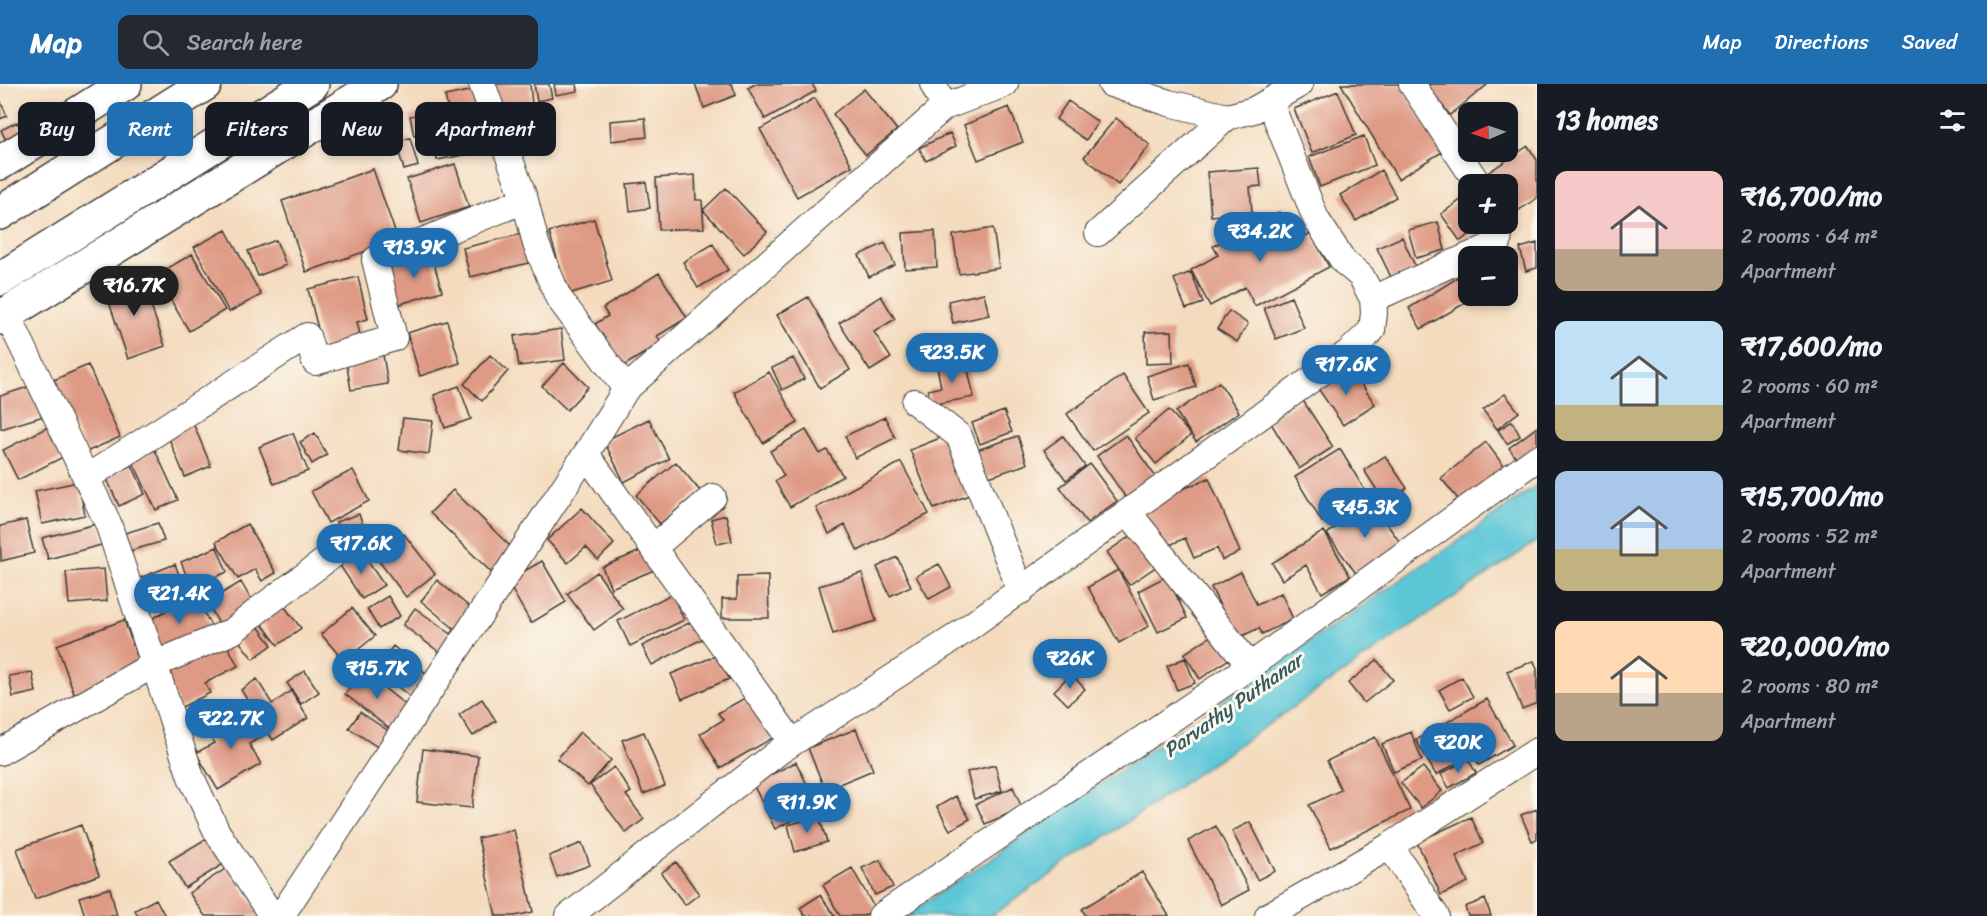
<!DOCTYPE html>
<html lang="en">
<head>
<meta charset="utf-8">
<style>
  body { margin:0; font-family:Sriracha,sans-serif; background:#242831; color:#f1f3f6; height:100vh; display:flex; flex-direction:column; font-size:22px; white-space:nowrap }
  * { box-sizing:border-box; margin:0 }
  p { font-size:20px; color:#9ea1a6 }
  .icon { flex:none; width:33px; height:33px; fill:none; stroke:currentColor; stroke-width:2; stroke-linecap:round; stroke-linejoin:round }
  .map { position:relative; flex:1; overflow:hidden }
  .drawer { display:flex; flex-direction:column; background:#171b24; width:450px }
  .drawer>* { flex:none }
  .hud { position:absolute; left:18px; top:18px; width:570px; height:54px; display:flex; gap:12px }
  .needle { width:39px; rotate:268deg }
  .tools { position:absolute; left:1458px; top:18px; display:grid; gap:12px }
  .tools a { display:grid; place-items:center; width:60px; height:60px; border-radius:12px; background:#171b24; box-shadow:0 3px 9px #0003; font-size:30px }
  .price { position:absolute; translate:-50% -51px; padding:0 14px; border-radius:21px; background:#1f6fb2; color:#fff; font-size:20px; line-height:39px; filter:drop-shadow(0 2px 3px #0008) }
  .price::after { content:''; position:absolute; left:50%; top:36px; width:18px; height:14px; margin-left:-9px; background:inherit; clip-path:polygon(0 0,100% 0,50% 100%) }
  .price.on { background:#222; color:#fff }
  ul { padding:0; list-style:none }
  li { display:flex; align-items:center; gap:18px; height:150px; padding:0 18px }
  li span { display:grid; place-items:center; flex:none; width:168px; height:120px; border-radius:12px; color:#555 }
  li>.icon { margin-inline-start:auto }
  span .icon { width:72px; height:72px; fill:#fffc; stroke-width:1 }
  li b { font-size:26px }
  h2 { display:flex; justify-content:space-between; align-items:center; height:72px; padding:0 18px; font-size:26px }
  .pill { padding:0 21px; border-radius:12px; background:#171b24; box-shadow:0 3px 9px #0003; font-size:21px; line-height:54px }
  .pill.on { background:#1f6fb2; color:#fff }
  header { display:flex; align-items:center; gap:36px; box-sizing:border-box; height:84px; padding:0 30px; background:#1f6fb2; color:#fff }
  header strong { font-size:28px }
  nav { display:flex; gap:33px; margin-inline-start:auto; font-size:21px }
  .search { width:420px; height:54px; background:#242831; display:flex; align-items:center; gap:15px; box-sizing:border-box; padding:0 21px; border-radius:12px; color:#9ea1a6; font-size:22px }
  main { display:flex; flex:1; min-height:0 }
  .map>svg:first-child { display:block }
  .water { fill:#5dc7d8; stroke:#3c727a; stroke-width:1.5 }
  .building { fill:#de9a84 }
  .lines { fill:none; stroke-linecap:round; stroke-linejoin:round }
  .street-casing { stroke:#3c3934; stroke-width:28 }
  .secondary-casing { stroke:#3c3934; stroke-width:36 }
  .highway-casing { stroke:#3c3934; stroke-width:36 }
  .street { stroke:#fff; stroke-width:26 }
  .secondary { stroke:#fff; stroke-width:33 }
  .highway { stroke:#fff; stroke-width:33 }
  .labels { text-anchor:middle; stroke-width:6; stroke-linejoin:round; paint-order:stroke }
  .water-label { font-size:20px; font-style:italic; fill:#33585e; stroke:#fbf7ec }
</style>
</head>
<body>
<header>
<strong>Map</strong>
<div class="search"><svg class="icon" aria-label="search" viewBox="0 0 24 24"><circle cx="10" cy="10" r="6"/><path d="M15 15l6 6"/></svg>Search here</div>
<nav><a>Map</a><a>Directions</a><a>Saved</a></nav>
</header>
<main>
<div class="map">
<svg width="1537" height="832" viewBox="0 0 1537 832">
  <rect width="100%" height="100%" fill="#fbf7ec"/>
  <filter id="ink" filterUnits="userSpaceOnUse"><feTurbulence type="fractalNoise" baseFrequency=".0167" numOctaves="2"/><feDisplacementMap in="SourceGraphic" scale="12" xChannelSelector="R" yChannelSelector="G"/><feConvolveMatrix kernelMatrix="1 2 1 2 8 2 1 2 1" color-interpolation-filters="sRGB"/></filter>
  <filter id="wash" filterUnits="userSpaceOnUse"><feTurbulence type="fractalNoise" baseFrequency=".008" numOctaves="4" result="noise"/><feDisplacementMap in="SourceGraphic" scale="24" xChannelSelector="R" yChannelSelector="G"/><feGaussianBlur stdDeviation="1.35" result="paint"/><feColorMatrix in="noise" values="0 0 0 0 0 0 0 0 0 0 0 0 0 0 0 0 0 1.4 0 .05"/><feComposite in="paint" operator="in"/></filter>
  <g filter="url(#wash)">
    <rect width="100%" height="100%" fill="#f4dbbe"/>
    <path class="water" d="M1537 401V457L1402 548 991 832H906L1477 444Z"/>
    <g id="blocks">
      <path class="building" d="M494 0H530L532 20 495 23Z
        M534 0H549L552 14 537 17Z
        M554 0H577L578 7 556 11Z
        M695 0H732L736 11 704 24Z
        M755 0H812L816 7 765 35 748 4Z
        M1341 0H1400L1442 68 1398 95Z
        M1431 0H1488L1450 31 1427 3Z
        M479 5 490 66 437 76 432 48 414 52 410 32 448 25 445 12Z
        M864 5 897 46 866 71 833 30Z
        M1338 7 1356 51 1312 69 1294 25Z
        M815 14 852 82 797 113 760 45Z
        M0 16 7 32 0 35Z
        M1068 17 1098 38 1086 56 1056 35Z
        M1009 23 1023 58 978 76 964 41Z
        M645 34 647 53 611 57 610 37Z
        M1116 34 1150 61 1118 101 1084 73Z
        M17 38 26 57 10 65 1 46Z
        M950 49 956 62 926 77 919 64Z
        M1364 52 1375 81 1320 103 1309 73Z
        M410 54 418 82 404 86 396 58Z
        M1528 62 1537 76V114L1513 130 1508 122V100H1493L1486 90Z
        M455 80 469 123 421 139 407 95Z
        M1259 84 1261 102 1250 103 1252 128 1211 132 1207 88Z
        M373 85 398 156 306 188 282 117Z
        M1381 86 1396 113 1356 137 1340 111Z
        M695 91 696 116H702L704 144 659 146 656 94Z
        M646 98 650 124 630 127 627 100Z
        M726 104 767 148 744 170 703 126Z
        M1468 111V140H1485L1460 157 1441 130Z
        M1279 128 1294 158 1311 149 1329 183 1255 222 1245 203 1210 222 1191 186 1218 171 1213 162Z
        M594 135 612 197 568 210 549 148Z
        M1438 138 1445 166 1416 174 1408 146Z
        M993 144 999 184 959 190 953 151Z
        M226 146 261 211 229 228 194 163Z
        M935 147 937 183 905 185 903 149Z
        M526 149 533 178 470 193 463 164Z
        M1402 153 1416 184 1392 195 1377 164Z
        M276 156 286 181 258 192 248 167Z
        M885 159 895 181 869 193 859 171Z
        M1537 159V184L1526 187 1520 164Z
        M713 160 728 186 698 204 683 178Z
        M192 170 225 226 189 247 156 191Z
        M431 170 442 207 397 221 385 184Z
        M1191 188 1203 219 1186 225 1174 195Z
        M659 189 687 234 657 252 661 259 622 283 595 240 608 232 603 224Z
        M140 191 165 262 128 275 104 203Z
        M1462 191 1468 202V212H1477L1421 245 1409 224Z
        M358 193 368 235 357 238 361 255 323 265 308 205Z
        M984 209 989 231 953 239 948 217Z
        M881 212 895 235 874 248 891 274 870 287 839 239Z
        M808 213 850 286 820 304 777 231Z
        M1291 213 1304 244 1276 255 1264 224Z
        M1229 227 1248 240 1237 258 1217 245Z
        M447 237 460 279 420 292 407 249Z
        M561 245 565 276 519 282 514 252Z
        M1172 247 1173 279 1146 280 1145 248Z
        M383 271 388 300 351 306 346 277Z
        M490 271 508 287 482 317 464 300Z
        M793 274 804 295 782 306 772 284Z
        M966 277 974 313 931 321 928 306 941 303 937 283Z
        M564 279 588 303 567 326 542 302Z
        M1189 279 1196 303 1154 316 1147 292Z
        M88 281 120 353 86 368 54 296Z
        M1349 282 1375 320 1343 341 1317 303Z
        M769 288 798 339 763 359 734 308Z
        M1123 291 1149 329 1093 367 1067 330Z
        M1219 298 1239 328 1196 358 1176 328Z
        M37 300 47 331 1 345 0 312Z
        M459 302 471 335 445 344 434 311Z
        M1505 310 1519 328 1497 345 1483 326Z
        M1302 315 1333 363 1299 385 1269 336Z
        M1169 326 1191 351 1156 380 1135 354Z
        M1004 327 1012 348 980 360 972 339Z
        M885 333 895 354 855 374 845 352Z
        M403 334 433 337 429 370 399 366Z
        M649 335 669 375 624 398 604 357Z
        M1512 337 1520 352 1507 360 1498 346Z
        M193 339 211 382 185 393 167 350Z
        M48 343 63 373 18 396 3 366Z
        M1537 343V371L1522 382 1509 364Z
        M806 346 820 370 827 366 843 392 790 423 775 397 784 392 770 367Z
        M293 349 308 387 274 400 259 363Z
        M315 349 327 371 312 380 300 358Z
        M950 350 974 409 934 425 910 366Z
        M1126 351 1158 396 1128 417 1097 372Z
        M1018 352 1027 380 986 394 977 366Z
        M1063 352 1085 382 1066 396 1044 366Z
        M1486 358 1506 385 1462 420 1441 394Z
        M1340 365 1367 410 1322 438 1295 393Z
        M155 366 178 416 156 426 132 376Z
        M1385 372 1407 404 1385 419 1364 386Z
        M676 378 700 407 660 440 636 411Z
        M901 378 929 430 858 467 845 441 829 450 816 424Z
        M1090 380 1117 417 1087 439 1060 403Z
        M132 381 145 410 119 422 106 393Z
        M353 386 369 417 328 439 311 407Z
        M1209 394 1240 468 1222 476 1217 464 1194 474 1185 454 1161 465 1143 422Z
        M78 398 85 431 42 440 35 407Z
        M453 406 514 466 492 489 430 429Z
        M1371 418 1402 461 1358 492 1327 450Z
        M582 424 614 460 598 476 586 463 568 479 547 456Z
        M359 430 364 444 341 453 336 438Z
        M726 431 732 457 717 460 711 435Z
        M26 436 34 469 1 477 0 442Z
        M100 439 105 460 48 475 42 454Z
        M158 439 164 457 126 468 122 450Z
        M247 440 276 489 262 497 255 485 238 495 216 458Z
        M1138 447 1160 480 1129 501 1107 468Z
        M1324 447 1350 492 1322 509 1306 481 1282 496 1272 479Z
        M404 450 435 490 406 513 375 472Z
        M217 463 227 488 191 503 181 478Z
        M650 463 659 484 611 504 602 483Z
        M360 466 384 501 362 515 339 480Z
        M897 473 911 502 890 512 877 483Z
        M542 477 566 518 531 539 507 497Z
        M175 480 186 509 145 524 135 496Z
        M939 480 951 503 929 515 916 492Z
        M104 485 107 517 69 520 66 488Z
        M1118 486 1149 542 1119 559 1088 503Z
        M597 488 623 525 594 546 567 510Z
        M1241 488 1257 521 1281 509 1293 535 1262 550 1259 544 1236 555 1211 503Z
        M862 489 876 537 833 550 819 502Z
        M768 492 769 534H722V515H737V493Z
        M1167 492 1187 534 1158 548 1138 507Z
        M437 496 472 525 456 546 421 517Z
        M241 498 257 526 223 547 207 518Z
        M672 510 684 536 630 562 618 537Z
        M194 511 212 543 164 571 146 538Z
        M388 512 400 532 379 545 367 525Z
        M277 513 301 544 278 561 255 531Z
        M352 524 375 552 344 577 321 550Z
        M415 524 454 552 442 570 403 541Z
        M124 536 142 586 74 610 57 561Z
        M254 537 272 561 253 575 235 552Z
        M693 537 702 555 652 581 642 562Z
        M1217 548 1233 572 1200 595 1184 570Z
        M224 555 238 582 205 599 210 609 180 624 162 586Z
        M393 562 427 590 410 613 376 584Z
        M718 571 729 595 682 615 671 590Z
        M1185 574 1195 599 1177 606 1167 582Z
        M1377 576 1393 596 1364 619 1348 599Z
        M1534 577 1537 585V619L1522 625 1507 587Z
        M305 587 319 608 301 620 287 599Z
        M363 587 408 623 391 646 345 610Z
        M32 588 36 608 13 613 9 592Z
        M1071 590 1085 605 1068 621 1054 607Z
        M1462 593 1473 613 1450 625 1439 606Z
        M257 595 272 620 291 607 308 634 273 656 241 606Z
        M752 610 776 652 720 684 700 650 723 636 718 629Z
        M482 615 496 637 473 652 459 631Z
        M1487 615 1513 661 1479 681 1472 670 1436 691 1416 656Z
        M208 620 216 642 189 651 182 630Z
        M247 625 263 652 249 660 261 680 218 706 196 669 214 659 209 649Z
        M360 628 390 648 379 664 349 644Z
        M856 645 873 686 825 706 808 664Z
        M580 648 611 676 588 702 557 675Z
        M644 648 665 702 643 710 622 656Z
        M1411 648 1422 676 1394 688 1382 660Z
        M1375 653 1410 726 1331 764 1309 721 1341 706 1327 677Z
        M423 665 478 672 472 724 417 718Z
        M1468 675 1476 689 1449 704 1441 690Z
        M796 678 818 723 775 745 753 700Z
        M995 681 1002 707 974 715 967 688Z
        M614 683 631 708 626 711 644 735 626 749 590 701Z
        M1423 683 1442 707 1421 724 1401 699Z
        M1013 703 1022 724 985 740 976 720Z
        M956 712 970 735 950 746 937 723Z
        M1537 725V755L1532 757 1521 731Z
        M819 732 827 758 795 768 788 741Z
        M1471 733 1483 759 1456 772 1468 798 1441 811 1417 758Z
        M1250 738 1275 787 1257 796 1232 747Z
        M81 741 99 791 35 815 17 765Z
        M1216 742 1249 806 1221 821 1188 757Z
        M514 746 533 828 515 832H496L478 754Z
        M209 753 225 779 185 804 169 777Z
        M582 759 590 781 557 793 549 772Z
        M880 776 893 803 875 811 862 784Z
        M676 778 699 810 685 821 661 789Z
        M228 783 260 832H205L189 809Z
        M852 784 875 825 863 832H840L823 801Z
        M1142 788 1169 832H1086L1082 825Z
        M110 804 117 832H85L79 813Z
        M820 811 835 832H805L800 824Z
        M156 815 165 832H138L135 826Z
        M1485 815 1491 832H1468L1465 823Z"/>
    </g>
  </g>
  <g filter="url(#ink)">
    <use href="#blocks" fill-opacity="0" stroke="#3c3934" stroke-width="1.5"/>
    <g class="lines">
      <defs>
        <path id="street" d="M482 0 525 116 536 160 558 213 626 305
          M933 0 944 23
          M1111 0 1169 19 1227 33 1254 26 1300 0
          M1412 0 1478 100
          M1098 149 1227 33
          M1373 215 1498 159 1500 140
          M7 230 108 439 191 693 217 748 272 832
          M915 318 959 352 1021 507
          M586 370 792 658
          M86 394 307 252 315 278 394 254 375 176 525 116
          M1128 428 1250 582
          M654 463 713 413
          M0 668 153 581 233 547 261 524 333 471
          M1390 762 1436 832
          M281 832 586 370 626 305 944 23 1005 0
          M569 832 781 666 954 554 1349 268 1372 246 1374 229 1373 215 1361 192 1344 178 1316 135 1270 18
          M881 832 1250 582 1537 374
          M1268 832 1390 762 1537 667"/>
        <path id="secondary" d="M0 79 125 0
          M0 234 380 0"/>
        <path id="highway" d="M0 129 205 0
          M0 195 312 0"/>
      </defs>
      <use href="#street" class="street-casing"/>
      <use href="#secondary" class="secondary-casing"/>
      <use href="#highway" class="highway-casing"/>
      <use href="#street" class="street"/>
      <use href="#secondary" class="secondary"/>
      <use href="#highway" class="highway"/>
    </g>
  </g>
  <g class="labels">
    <g class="water-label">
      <text transform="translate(1233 621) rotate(-35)" y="7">Parvathy Puthanar</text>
    </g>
  </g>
</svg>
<div class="tools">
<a><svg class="needle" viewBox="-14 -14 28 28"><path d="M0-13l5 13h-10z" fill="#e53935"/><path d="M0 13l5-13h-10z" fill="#9ea1a6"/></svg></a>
<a>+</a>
<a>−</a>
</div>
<b class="price" style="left:1260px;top:179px">₹34.2K</b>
<b class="price" style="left:414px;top:195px">₹13.9K</b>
<b class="price on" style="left:134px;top:233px">₹16.7K</b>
<b class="price" style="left:952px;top:300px">₹23.5K</b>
<b class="price" style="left:1346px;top:312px">₹17.6K</b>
<b class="price" style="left:1365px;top:455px">₹45.3K</b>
<b class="price" style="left:361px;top:491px">₹17.6K</b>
<b class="price" style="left:179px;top:541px">₹21.4K</b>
<b class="price" style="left:1070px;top:606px">₹26K</b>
<b class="price" style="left:377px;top:616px">₹15.7K</b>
<b class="price" style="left:231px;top:666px">₹22.7K</b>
<b class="price" style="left:1458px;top:690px">₹20K</b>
<b class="price" style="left:807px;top:750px">₹11.9K</b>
<div class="hud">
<a class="pill">Buy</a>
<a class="pill on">Rent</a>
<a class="pill">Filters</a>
<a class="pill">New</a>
<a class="pill">Apartment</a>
</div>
</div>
<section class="drawer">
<h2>13 homes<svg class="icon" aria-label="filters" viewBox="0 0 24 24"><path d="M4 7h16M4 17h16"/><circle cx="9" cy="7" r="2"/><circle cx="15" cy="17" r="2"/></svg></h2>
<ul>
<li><span style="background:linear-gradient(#f6c9c9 65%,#b9a48a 0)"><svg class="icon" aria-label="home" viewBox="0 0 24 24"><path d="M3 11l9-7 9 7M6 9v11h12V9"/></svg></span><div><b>₹16,700/mo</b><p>2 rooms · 64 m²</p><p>Apartment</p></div></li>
<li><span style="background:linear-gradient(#bfe0f5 70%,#c2b280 0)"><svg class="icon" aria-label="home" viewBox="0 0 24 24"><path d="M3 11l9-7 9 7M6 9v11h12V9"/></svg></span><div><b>₹17,600/mo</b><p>2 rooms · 60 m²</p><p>Apartment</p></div></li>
<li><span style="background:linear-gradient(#a9c7e8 65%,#c2b280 0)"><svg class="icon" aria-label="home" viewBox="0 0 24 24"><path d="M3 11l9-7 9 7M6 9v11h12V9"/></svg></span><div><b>₹15,700/mo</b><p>2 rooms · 52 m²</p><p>Apartment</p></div></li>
<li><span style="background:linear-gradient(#ffd9b3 60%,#b9a48a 0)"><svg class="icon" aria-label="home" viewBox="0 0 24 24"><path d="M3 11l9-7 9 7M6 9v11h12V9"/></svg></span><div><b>₹20,000/mo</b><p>2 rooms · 80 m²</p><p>Apartment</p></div></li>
</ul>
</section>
</main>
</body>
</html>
